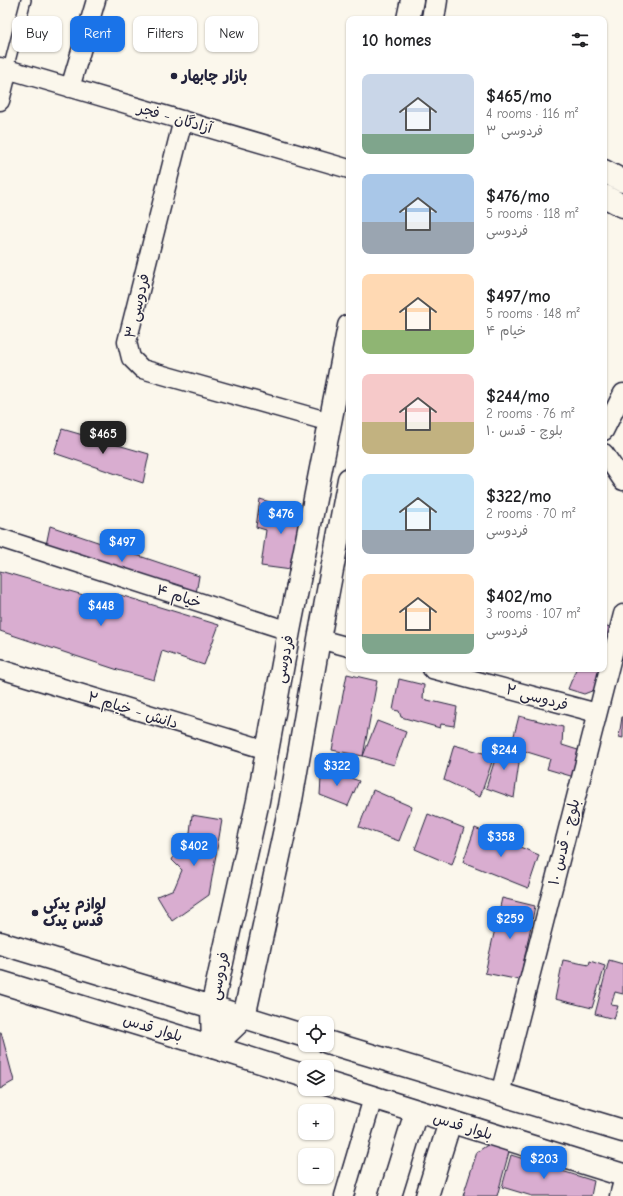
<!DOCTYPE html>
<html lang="en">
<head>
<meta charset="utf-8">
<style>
  body { margin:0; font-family:"Comic Neue","Playpen Sans Arabic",sans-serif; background:#f6f6f6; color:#202124; height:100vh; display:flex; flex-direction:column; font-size:15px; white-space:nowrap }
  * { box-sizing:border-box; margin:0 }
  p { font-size:13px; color:#757577 }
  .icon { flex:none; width:22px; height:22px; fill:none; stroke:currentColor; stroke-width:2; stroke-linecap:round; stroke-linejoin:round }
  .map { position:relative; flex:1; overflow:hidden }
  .side { position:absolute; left:346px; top:16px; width:261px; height:656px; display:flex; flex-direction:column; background:#fff; border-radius:8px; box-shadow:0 1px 3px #0004 }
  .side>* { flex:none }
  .guide { position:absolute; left:12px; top:16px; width:274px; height:36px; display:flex; gap:8px }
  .fabs { position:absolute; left:298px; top:1016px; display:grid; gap:8px }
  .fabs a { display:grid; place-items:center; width:36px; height:36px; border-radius:8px; background:#fff; box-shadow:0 1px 3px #0004; font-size:20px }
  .price { position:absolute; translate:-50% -34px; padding:0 9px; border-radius:8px; background:#1a73e8; color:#fff; font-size:13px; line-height:26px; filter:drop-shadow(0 1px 2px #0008) }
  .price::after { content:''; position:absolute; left:50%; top:24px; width:12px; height:9px; margin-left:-6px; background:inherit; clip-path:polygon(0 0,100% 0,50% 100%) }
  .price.selected { background:#222; color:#fff }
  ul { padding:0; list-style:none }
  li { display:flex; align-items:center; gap:12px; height:100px; padding:0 16px }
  li span { display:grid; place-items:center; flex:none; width:112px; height:80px; border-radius:8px; color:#555 }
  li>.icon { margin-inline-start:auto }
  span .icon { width:48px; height:48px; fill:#fffc; stroke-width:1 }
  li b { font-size:17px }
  h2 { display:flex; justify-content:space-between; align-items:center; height:48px; padding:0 16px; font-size:17px }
  .tag { padding:0 14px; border-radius:8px; background:#fff; box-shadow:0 1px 3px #0004; font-size:14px; line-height:36px }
  .tag.selected { background:#1a73e8; color:#fff }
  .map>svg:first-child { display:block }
  .building { fill:#d9add0; stroke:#22223b }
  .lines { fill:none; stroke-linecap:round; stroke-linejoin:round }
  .service-casing { stroke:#22223b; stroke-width:12 }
  .minor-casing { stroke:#22223b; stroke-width:21 }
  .tertiary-casing { stroke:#22223b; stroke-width:25 }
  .secondary-casing { stroke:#22223b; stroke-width:25 }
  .service { stroke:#fbf7ec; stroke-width:9 }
  .minor { stroke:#fbf7ec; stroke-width:18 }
  .tertiary { stroke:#fbf7ec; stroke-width:22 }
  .secondary { stroke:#fbf7ec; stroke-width:22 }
  .poi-dot { fill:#22223b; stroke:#fbf7ec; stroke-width:1.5 }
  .labels { text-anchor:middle; stroke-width:3; stroke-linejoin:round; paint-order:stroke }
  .poi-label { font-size:15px; font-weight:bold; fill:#22223b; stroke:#fbf7ec; text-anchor:start }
  .street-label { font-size:15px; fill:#22223b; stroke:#fbf7ec }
</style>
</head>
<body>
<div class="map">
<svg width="623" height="1196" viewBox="0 0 623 1196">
  <rect width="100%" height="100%" fill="#fbf7ec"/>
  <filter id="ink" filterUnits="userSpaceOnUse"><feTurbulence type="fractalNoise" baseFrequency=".025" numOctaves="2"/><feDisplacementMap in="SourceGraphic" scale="8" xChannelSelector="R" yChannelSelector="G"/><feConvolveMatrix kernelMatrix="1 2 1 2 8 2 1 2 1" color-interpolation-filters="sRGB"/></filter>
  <g filter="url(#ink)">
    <path class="building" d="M62 429 149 454 143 483 54 453Z
      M260 499 306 513 299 571 261 566 266 530 256 527Z
      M50 526 199 576 195 599 45 550Z
      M0 571 118 605 120 595 219 625 204 665 162 651 154 680 118 670 0 631Z
      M604 625 616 629 604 666Z
      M576 669H603L597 689 584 694 568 689Z
      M347 674 377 681 363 756 332 750Z
      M399 679 424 685 423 699 457 707 454 726 441 724 440 728 401 717 399 711 393 710Z
      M519 716 563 727 562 745 581 751 574 777 547 769 550 759 511 747Z
      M622 717H623V738L619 737Z
      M377 721 406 732 394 765 363 756Z
      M502 737 513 751 519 763 514 798 486 788Z
      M454 745 494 756 480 797 444 780Z
      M321 767 359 781 348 806 320 795 321 778 319 775Z
      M373 790 412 807 399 841 359 827Z
      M428 814 464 828 452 865 415 849Z
      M192 815 222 820 209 895 172 921 157 896 174 889 182 870 172 860 177 850H188Z
      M475 828 539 855 528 888 463 862Z
      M502 898 535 906 520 980 485 973Z
      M563 960 589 965 590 961 605 966 592 1008 555 999Z
      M609 960 623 964V994L615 992 611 1005 618 1006 614 1019 595 1014Z
      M0 1032H1L14 1081 0 1089Z
      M489 1144 509 1152 497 1196H463L477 1152Z
      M511 1155 594 1181 591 1196H532L502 1187Z"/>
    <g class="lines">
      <defs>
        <path id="service" d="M8 69 26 0"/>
        <path id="minor" d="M0 67 349 169
          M70 88 96 0
          M0 101 8 69
          M183 120 127 342 131 358 142 369 330 422
          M604 431 623 393
          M604 453 623 481
          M0 538 289 631
          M319 639 349 647
          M0 669 267 750
          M432 669 597 713
          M500 1094 623 614
          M344 1196 373 1098
          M619 1196 623 1181"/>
        <path id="tertiary" d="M408 19 412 0
          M433 19 436 0
          M213 1047 212 1007 258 801 289 631 349 326
          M213 1047 244 1017 290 806 319 639 349 479
          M390 1196 416 1112
          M427 1196 450 1122"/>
        <path id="secondary" d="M604 171 623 181
          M604 196 623 206
          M0 943 212 1007 305 1036
          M0 982 213 1047 305 1076
          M327 1042 623 1131
          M327 1083 623 1175"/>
      </defs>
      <use href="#service" class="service-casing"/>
      <use href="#minor" class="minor-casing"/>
      <use href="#tertiary" class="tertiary-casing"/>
      <use href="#secondary" class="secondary-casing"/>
      <use href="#service" class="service"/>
      <use href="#minor" class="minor"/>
      <use href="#tertiary" class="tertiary"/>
      <use href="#secondary" class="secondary"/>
    </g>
  </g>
  <g class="poi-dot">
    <circle cx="174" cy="76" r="4"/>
    <circle cx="35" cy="913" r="4"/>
  </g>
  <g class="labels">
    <g class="poi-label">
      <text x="182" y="81">بازار چابهار</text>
      <text x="43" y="909">لوازم یدکی<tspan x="43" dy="17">قدس یدک</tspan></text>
    </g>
    <g class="street-label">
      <text transform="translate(175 118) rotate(16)" y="5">آزادگان - فجر</text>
      <text transform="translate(137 306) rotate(-77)" y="5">فردوسی ۳</text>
      <text transform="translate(179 596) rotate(18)" y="5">خیام ۴</text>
      <text transform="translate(284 659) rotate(-79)" y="5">فردوسی</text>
      <text transform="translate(537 697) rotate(15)" y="5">فردوسی ۲</text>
      <text transform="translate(133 710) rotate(17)" y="5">دانش - خیام ۲</text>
      <text transform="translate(564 842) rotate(-76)" y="5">بلوچ - قدس ۱۰</text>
      <text transform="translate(219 976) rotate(-78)" y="5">فردوسی</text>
      <text transform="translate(153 1028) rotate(17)" y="5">بلوار قدس</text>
      <text transform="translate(463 1126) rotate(17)" y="5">بلوار قدس</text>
    </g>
  </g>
</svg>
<div class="fabs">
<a><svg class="icon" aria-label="locate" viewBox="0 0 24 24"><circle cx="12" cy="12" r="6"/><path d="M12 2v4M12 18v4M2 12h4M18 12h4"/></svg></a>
<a><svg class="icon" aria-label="layers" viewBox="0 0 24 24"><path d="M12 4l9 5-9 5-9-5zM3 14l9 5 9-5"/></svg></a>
<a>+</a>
<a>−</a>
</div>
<b class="price selected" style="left:103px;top:455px">$465</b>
<b class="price" style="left:281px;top:535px">$476</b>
<b class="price" style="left:122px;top:563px">$497</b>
<b class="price" style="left:101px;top:627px">$448</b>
<b class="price" style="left:504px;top:771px">$244</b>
<b class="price" style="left:337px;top:787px">$322</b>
<b class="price" style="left:501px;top:858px">$358</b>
<b class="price" style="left:194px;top:867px">$402</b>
<b class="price" style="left:510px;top:940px">$259</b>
<b class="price" style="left:544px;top:1180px">$203</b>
<div class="guide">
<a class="tag">Buy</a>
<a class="tag selected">Rent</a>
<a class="tag">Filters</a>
<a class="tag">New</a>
</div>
<section class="side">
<h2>10 homes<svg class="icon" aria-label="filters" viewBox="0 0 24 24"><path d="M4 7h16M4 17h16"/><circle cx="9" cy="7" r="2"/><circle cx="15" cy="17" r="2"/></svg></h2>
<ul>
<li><span style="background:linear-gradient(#c9d6e8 75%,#7fa58c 0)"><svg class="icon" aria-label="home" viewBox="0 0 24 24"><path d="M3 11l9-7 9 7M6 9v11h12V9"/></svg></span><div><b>$465/mo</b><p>4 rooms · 116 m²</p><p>فردوسی ۳</p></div></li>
<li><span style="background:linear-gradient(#a9c7e8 60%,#9aa5b1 0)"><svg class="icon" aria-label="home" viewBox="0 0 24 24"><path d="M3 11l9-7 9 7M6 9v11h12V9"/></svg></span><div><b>$476/mo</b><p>5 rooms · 118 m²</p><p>فردوسی</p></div></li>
<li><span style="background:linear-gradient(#ffd9b3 70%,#8fb573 0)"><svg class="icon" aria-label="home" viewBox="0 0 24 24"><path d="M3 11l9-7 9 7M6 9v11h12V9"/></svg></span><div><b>$497/mo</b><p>5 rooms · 148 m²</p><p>خیام ۴</p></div></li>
<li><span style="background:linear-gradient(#f6c9c9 60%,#c2b280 0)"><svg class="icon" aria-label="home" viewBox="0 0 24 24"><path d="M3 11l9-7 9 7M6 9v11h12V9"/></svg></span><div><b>$244/mo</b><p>2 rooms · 76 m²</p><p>بلوچ - قدس ۱۰</p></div></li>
<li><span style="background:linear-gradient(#bfe0f5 70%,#9aa5b1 0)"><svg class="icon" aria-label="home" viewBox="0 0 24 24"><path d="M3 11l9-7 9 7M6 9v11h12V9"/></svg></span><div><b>$322/mo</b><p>2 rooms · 70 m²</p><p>فردوسی</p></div></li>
<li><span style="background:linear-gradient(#ffd9b3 75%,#7fa58c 0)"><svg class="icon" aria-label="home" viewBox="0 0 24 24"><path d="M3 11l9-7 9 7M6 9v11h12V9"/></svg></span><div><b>$402/mo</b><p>3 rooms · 107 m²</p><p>فردوسی</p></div></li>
</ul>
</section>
</div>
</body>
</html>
